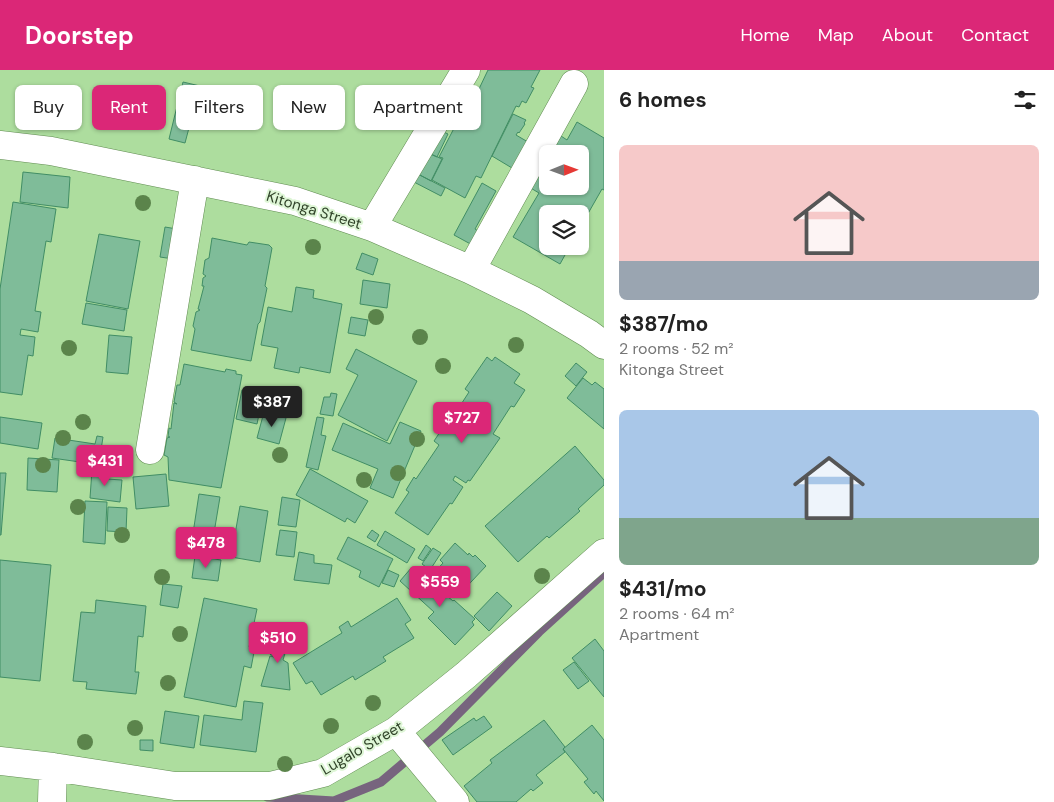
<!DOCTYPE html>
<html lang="en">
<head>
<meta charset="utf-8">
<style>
  body { margin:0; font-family:"DM Sans",sans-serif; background:#f2f2f2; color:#222; height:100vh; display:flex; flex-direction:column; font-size:19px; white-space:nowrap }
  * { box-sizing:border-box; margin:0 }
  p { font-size:16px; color:#767676 }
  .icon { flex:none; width:28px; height:28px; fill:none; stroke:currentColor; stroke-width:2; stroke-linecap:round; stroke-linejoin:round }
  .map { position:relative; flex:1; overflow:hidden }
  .panel { display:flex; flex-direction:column; background:#fff; width:450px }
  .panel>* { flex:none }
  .hud { position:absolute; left:15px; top:15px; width:475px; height:45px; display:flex; gap:10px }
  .needle { width:32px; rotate:89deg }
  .tools { position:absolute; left:539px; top:75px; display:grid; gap:10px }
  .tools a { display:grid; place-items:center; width:50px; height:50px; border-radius:8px; background:#fff; box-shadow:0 1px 4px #0004; font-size:25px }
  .price { position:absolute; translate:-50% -42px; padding:0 11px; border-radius:5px; background:#db2777; color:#fff; font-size:16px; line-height:32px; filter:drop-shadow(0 1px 2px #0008) }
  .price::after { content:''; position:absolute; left:50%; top:30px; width:15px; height:11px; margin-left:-8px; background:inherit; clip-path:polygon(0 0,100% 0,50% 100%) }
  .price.on { background:#222; color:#fff }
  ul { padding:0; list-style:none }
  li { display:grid; align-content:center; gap:10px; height:265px; padding:0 15px }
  li span { display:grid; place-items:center; height:155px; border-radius:8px; color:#555 }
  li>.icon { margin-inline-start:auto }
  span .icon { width:90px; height:90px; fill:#fffc; stroke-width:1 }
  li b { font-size:21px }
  h2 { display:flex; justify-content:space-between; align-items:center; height:60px; padding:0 15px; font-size:21px }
  .chip { padding:0 18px; border-radius:8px; background:#fff; box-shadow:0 1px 4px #0004; font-size:18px; line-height:45px }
  .chip.on { background:#db2777; color:#fff }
  header { display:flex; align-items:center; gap:30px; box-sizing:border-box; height:70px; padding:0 25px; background:#db2777; color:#fff }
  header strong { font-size:24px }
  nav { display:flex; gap:28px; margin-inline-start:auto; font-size:18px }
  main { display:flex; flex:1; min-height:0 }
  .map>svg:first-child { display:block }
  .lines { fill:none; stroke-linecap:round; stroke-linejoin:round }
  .stream { stroke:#77647e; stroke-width:9 }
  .building { fill:#7fbc99; stroke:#418d65 }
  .minor-casing { stroke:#608c51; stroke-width:29 }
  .minor { stroke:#fff; stroke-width:28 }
  .tree { fill:#5b844b }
  .labels { text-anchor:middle; stroke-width:4; stroke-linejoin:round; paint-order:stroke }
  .street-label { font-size:15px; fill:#304329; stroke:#def6d6 }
</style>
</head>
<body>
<header>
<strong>Doorstep</strong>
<nav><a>Home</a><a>Map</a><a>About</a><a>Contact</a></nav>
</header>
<main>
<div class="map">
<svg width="604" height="732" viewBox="0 0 604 732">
  <rect width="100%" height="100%" fill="#addd9e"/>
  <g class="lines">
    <path class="stream" d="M267 727 334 731 381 712 440 662 539 562 604 503"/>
  </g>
  <path class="building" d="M488 0H540L531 17 534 18 526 33 522 31 519 37 516 36 481 108 476 106 465 128 432 110 443 88 439 87 474 20 478 21Z
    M183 12 200 16 185 73 169 69Z
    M513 44 526 50 524 53 525 54 519 63 518 62 516 65 528 72 512 98 492 86Z
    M577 52 604 68V120L602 119 582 154 586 156 580 167V144H548V176H570L560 194 513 167 539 123 529 117 543 92 548 95V116H580V84H551L561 66 567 70Z
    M437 59 448 64 437 87 426 82Z
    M424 81 442 89 431 111 414 102Z
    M23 102 70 107 68 138 20 132Z
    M416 103 445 118 441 126 412 111Z
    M482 113 496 121 475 159 483 164 476 177 454 165Z
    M13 132 56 139 51 172 46 171 35 241 41 242 38 262 21 259 20 265 35 267 33 286 28 285 22 325 0 322V219Z
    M165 157 183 160 180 190 160 187Z
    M99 164 140 171 128 239 86 231Z
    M212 168 247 175 249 172 269 175 272 178 265 216 267 218 260 252 258 254 251 291 191 280 195 259 193 256 196 242 200 240 198 239 204 216H202L203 208 206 206 203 204 205 190 209 188Z
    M362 183 378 189 373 205 356 199Z
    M363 210 390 214 387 238 360 234Z
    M296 217 314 220 313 228 342 234 330 303 300 297 299 303 274 298 278 278 261 275 268 237 292 242Z
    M86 233 127 240 124 261 82 254Z
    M351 247 368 250 365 266 348 263Z
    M109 265 132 267 128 304 106 302Z
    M356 279 417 311 387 371 338 345 358 305 346 299Z
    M487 287 492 291 495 287 520 304 514 313 525 320 514 337 511 336 493 364 500 368 470 411 468 410 466 413 455 406 453 410 463 417 452 434 450 433 428 465 395 443 409 422 406 420 414 407 416 409 439 375 434 371 456 338 458 339 469 322 465 319Z
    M576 293 587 302 576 316 565 306Z
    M184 294 225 302 226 299 236 301V304L242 305 221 418 169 410 168 387 164 385 167 368 170 367H168L169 358 171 359 174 333 177 334 174 332 177 315H180Z
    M583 308 592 315 595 312 604 319V359L567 328Z
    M242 320 263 325 257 354 236 349Z
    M331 323 337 324 333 346 320 344 324 327H330Z
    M264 342 286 348 279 374 257 368Z
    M0 347 42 353 38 379 0 373Z
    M317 347 324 348 321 365 326 366 318 400 306 397Z
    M400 352 421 361 393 428 370 418 378 399 332 380 343 353 390 374Z
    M97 366 103 367 101 380 117 382 115 397 52 388 55 368 95 374Z
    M575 376 604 410V415L578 439 580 441 549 468 547 466 518 492 485 456Z
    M28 388 59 390 57 422 27 420Z
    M310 399 368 431 355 453 347 448 345 452 296 425Z
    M92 400 107 401V409L122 410 120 432 90 428Z
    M0 403H6L1 465H0Z
    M166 404 169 436 136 439 133 407Z
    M199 424 220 427 210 487 190 483Z
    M282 427 300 430 296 457 278 455Z
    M85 431 107 432 105 474 83 472Z
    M240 436 268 441 260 492 231 487Z
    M108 437 127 438 126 462 107 461Z
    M280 460 297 462 294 487 276 485Z
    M372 460 379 465 375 472 367 467Z
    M385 461 415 479 407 493 377 475Z
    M348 467 393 489 379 517 359 507 361 501 337 489Z
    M455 473 468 485 469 483 473 487 475 485 486 496 457 527 433 504 443 493 440 490Z
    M426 475 431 479 423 491 418 488Z
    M433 478 441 483 430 500 422 494Z
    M299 482 314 485V493L332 495 329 514 294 510Z
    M195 486 221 490 218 511 192 508Z
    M0 490 51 495 40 611 0 607Z
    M412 497 432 517 433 516 440 522 441 521 453 531 454 530 475 549 472 552 474 555 455 575 428 548 434 542 400 511Z
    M388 500 399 505 394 517 382 513Z
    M163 514 182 516 178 538 160 535Z
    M497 522 512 536 489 561 474 546Z
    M204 528 257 539 249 577H255L251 598 244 596 236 637 184 627Z
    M397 528 411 550 405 554 414 568 383 587 386 591 355 610 353 606 321 625 312 611 306 614 293 593 342 563 339 557 348 551 351 557Z
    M96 530 146 536 143 567 138 566 135 602H139L136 624 86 619 87 612 73 611 81 542 95 543Z
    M276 560 291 563 283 590 288 593 290 620 261 616 270 586 274 587 270 584Z
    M595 569 604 581V627L572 588Z
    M574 592 589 611 578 619 563 600Z
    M244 631 263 633 256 682 200 675 204 645 242 650Z
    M165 641 199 646 194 678 160 673Z
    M484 646 492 657 453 685 442 670 474 648 476 651Z
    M544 650 565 677 563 679 565 682 536 705 543 713 533 721 531 719 516 732H477L464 716 492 693 490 690Z
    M592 655 604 670V731L596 721 594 724 584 712 588 709 563 679Z
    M140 670H153V681L140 680Z"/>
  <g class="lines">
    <defs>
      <path id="minor" d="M0 75 51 81 295 131 372 157 471 200 532 230 589 264 604 275
        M372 157 466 0
        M471 200 574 14
        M150 380 195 110
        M396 661 455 732
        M0 691 53 697 175 716H270L323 703 396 661 466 605 604 483
        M52 732 53 697"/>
    </defs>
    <use href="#minor" class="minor-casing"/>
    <use href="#minor" class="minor"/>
  </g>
  <g class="tree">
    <circle cx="30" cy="26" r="8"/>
    <circle cx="65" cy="28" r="8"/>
    <circle cx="118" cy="31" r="8"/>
    <circle cx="143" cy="133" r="8"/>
    <circle cx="313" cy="177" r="8"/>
    <circle cx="376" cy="247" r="8"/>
    <circle cx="420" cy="267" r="8"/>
    <circle cx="516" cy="275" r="8"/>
    <circle cx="69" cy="278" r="8"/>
    <circle cx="443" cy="296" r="8"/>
    <circle cx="83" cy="352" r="8"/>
    <circle cx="63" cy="368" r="8"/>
    <circle cx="417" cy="369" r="8"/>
    <circle cx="280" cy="385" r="8"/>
    <circle cx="43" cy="395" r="8"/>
    <circle cx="398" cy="403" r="8"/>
    <circle cx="364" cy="410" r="8"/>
    <circle cx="78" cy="437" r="8"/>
    <circle cx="122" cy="465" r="8"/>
    <circle cx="542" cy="506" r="8"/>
    <circle cx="162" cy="507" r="8"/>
    <circle cx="180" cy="564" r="8"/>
    <circle cx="168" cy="613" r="8"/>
    <circle cx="373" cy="633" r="8"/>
    <circle cx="331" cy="656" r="8"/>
    <circle cx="135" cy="658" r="8"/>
    <circle cx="85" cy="672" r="8"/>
    <circle cx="285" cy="694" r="8"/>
  </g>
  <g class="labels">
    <g class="street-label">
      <text transform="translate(314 140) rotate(17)" y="5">Kitonga Street</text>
      <text transform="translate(362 678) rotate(-30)" y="5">Lugalo Street</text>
    </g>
  </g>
</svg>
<div class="tools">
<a><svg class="needle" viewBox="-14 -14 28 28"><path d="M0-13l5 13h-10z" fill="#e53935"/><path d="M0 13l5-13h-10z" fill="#767676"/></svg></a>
<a><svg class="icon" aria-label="layers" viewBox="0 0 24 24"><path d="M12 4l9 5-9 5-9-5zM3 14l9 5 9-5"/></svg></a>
</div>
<b class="price on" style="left:272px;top:358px">$387</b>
<b class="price" style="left:462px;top:374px">$727</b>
<b class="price" style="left:105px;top:417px">$431</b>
<b class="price" style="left:206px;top:499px">$478</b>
<b class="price" style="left:440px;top:538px">$559</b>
<b class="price" style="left:278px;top:594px">$510</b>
<div class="hud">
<a class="chip">Buy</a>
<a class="chip on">Rent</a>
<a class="chip">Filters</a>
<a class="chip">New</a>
<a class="chip">Apartment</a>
</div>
</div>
<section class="panel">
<h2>6 homes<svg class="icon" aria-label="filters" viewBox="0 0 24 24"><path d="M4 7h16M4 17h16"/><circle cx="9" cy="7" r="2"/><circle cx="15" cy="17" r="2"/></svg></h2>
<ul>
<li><span style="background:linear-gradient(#f6c9c9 75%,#9aa5b1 0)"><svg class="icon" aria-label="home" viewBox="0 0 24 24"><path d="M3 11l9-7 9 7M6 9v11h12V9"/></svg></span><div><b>$387/mo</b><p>2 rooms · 52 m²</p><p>Kitonga Street</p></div></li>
<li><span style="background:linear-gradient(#a9c7e8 70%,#7fa58c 0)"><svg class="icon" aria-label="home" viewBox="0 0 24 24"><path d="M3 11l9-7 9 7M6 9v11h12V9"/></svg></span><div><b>$431/mo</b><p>2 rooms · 64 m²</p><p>Apartment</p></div></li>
</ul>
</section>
</main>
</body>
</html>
